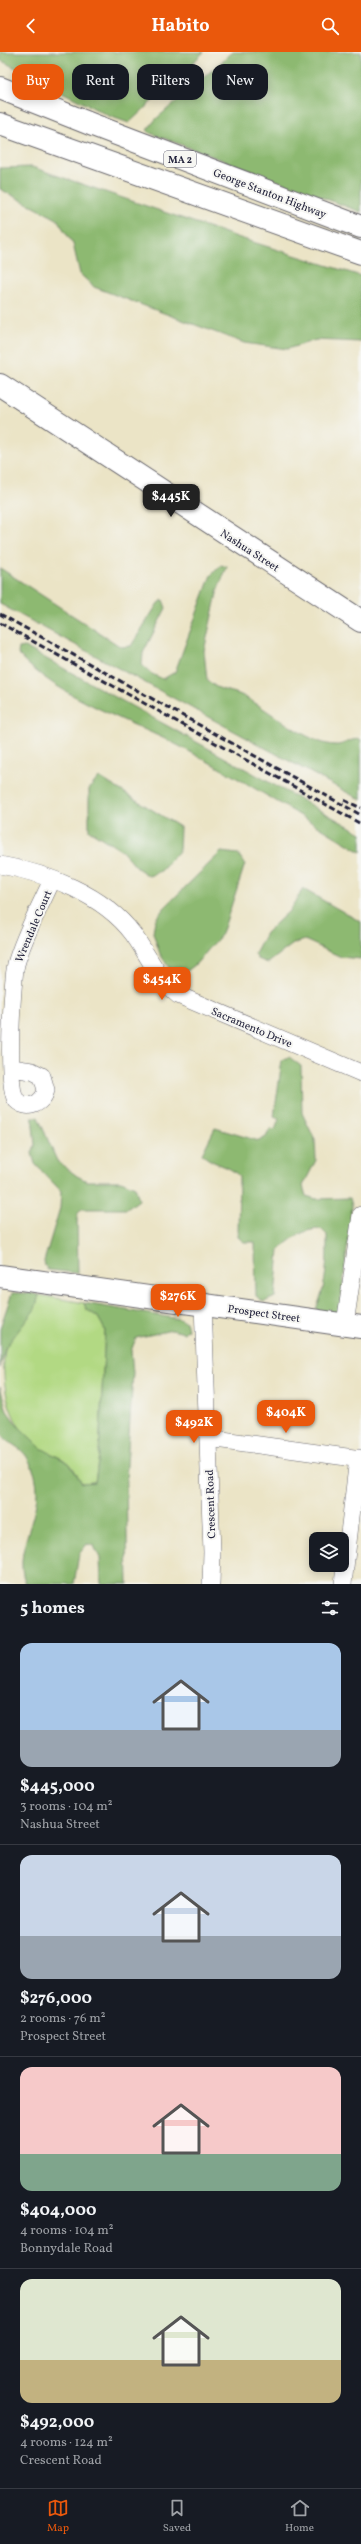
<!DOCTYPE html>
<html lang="en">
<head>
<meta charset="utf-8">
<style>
  body { margin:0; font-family:Vollkorn,serif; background:#242831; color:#f1f3f6; height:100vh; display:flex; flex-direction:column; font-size:15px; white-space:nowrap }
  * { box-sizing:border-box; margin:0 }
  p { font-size:13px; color:#9ea1a6 }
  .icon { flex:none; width:22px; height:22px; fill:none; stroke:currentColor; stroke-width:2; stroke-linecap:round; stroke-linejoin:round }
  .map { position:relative; height:1532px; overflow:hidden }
  .details { display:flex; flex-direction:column; background:#171b24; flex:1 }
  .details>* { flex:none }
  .guide { position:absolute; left:12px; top:12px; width:337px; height:36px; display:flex; gap:8px }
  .fabs { position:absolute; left:309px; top:1480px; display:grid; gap:8px }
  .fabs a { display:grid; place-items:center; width:40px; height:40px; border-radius:8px; background:#171b24; box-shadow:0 2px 10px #0003; font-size:20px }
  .price { position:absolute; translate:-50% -34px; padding:0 9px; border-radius:8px; background:#ea580c; color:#fff; font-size:13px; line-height:26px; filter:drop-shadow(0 1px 2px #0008) }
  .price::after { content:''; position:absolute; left:50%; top:24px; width:12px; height:9px; margin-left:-6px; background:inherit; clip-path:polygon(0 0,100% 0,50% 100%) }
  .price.on { background:#222; color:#fff }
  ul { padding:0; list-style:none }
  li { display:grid; align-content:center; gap:8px; height:212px; padding:0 20px }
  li+li { border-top:1px solid #363941 }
  li span { display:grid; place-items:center; height:124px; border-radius:12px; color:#555 }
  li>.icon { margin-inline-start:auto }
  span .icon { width:72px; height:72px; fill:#fffc; stroke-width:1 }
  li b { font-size:17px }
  h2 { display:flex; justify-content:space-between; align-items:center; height:48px; padding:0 20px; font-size:17px }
  .tag { padding:0 14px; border-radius:12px; background:#171b24; box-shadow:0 2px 10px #0003; font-size:14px; line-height:36px }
  .tag.on { background:#ea580c; color:#fff }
  header { display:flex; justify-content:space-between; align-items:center; height:52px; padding:0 20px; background:#ea580c; color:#fff; font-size:18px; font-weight:700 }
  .tab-bar { display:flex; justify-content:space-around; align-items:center; height:56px; border-top:1px solid #363941; background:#171b24; font-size:11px; color:#9ea1a6 }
  .tab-bar a { display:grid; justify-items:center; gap:2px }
  .tab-bar .on { color:#ea580c }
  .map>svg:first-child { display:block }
  .green { fill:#b2d983; stroke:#6a7e5f }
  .forest { fill:#8db971; stroke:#586e56 }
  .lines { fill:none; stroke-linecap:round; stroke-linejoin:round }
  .minor-casing { stroke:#68666c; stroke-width:18 }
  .major-casing { stroke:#68666c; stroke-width:24 }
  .highway-casing { stroke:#68666c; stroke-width:24 }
  .minor { stroke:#fff; stroke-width:17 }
  .major { stroke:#fff; stroke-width:22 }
  .highway { stroke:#fff; stroke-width:22 }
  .rail { stroke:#22223b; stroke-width:3; stroke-dasharray:6 3; stroke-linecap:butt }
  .labels { text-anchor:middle; stroke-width:4; stroke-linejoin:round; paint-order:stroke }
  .shield { fill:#f6f6f2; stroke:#626272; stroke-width:1 }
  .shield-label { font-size:10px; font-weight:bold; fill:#22223b }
  .street-label { font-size:11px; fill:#22223b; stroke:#f6f6f2 }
</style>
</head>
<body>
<header><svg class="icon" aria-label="back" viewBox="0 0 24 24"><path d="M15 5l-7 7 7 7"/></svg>Habito<svg class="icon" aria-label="search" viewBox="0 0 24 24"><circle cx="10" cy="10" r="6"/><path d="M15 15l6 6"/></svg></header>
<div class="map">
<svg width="361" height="1532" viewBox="0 0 361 1532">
  <rect width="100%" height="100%" fill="#f6f6f2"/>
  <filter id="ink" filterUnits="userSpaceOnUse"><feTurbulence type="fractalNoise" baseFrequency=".025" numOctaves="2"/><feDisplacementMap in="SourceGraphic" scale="8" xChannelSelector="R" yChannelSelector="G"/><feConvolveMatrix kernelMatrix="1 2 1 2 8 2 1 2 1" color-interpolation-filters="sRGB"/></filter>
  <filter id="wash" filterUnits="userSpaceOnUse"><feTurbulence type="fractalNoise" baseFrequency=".012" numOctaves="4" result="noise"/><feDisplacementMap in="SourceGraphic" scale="16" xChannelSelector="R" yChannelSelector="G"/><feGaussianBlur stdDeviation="0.9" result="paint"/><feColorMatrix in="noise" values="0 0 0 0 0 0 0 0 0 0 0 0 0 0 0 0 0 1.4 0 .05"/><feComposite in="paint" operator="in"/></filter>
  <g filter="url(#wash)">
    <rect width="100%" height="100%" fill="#ebe4c6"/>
    <path class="green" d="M39 1243 84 1251 86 1257 98 1265 105 1278 99 1403 95 1430 82 1431C78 1425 74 1416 69 1411 61 1405 50 1402 42 1397 9 1378 0 1332 5 1297 15 1276 32 1267 39 1243Z"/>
    <path class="forest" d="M0 0H204L129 71 109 64 0 8Z
      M233 0H361V160L150 81 147 78 156 67Z
      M32 115 240 186 361 224V290L316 288 287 297 244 291 94 235 80 222 73 192 57 167 0 137V116Z
      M221 513 227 515 218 537 204 599 207 628C220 641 231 637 245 645 269 658 310 693 335 693 344 694 351 685 361 688V748L0 552V516L121 595 131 594 158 551 163 548 166 556 143 601 142 613 152 622 163 627 175 620 211 523Z
      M25 595 361 781V800C302 765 243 728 183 696 132 669 57 646 18 602L19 596Z
      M99 725 180 775 179 799 161 819 149 824 137 816 122 799 89 778V737Z
      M221 800 238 802 245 812 222 882 195 913 179 925H175L160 902 153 881 155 868 164 856Z
      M303 837 361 870V907L341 905 305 888 293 892 268 911 258 907 255 902 266 881 289 859Z
      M289 1005 301 1014 302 1061 315 1088 316 1108 303 1134 306 1144 316 1147 350 1146 352 1154 340 1258 336 1262 319 1260 316 1257C327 1232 327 1210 327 1183L321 1177C303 1177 292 1186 279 1198L275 1245 264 1250 256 1244 255 1190H244L238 1185 239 1124C228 1112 214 1114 202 1102L215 1076 259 1089 266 1085 270 1077 275 1078 279 1067 274 1065 282 1008Z
      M32 1065H38L57 1109 77 1124 87 1129H121L135 1135 139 1148 127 1157H81L77 1163 78 1221 48 1218 45 1214 44 1209 60 1156 61 1139 35 1112 32 1101 35 1093Z
      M12 1241H29L39 1243 35 1257 5 1296 0 1316V1276Z
      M84 1251 179 1267 186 1270 188 1277 184 1281 172 1278 136 1286 131 1299 133 1321 126 1429 128 1532H101L100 1506 94 1494 87 1492 79 1502 74 1532H26C8 1492 57 1453 27 1405 21 1395 7 1391 0 1381V1335L7 1359 17 1373 41 1396 69 1411 82 1431 95 1430 99 1403 105 1278 98 1265 86 1257Z"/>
  </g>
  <g filter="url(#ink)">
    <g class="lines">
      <defs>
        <path id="minor" d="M0 813C47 821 104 843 133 882 148 903 158 927 178 943L361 1021
          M11 1016 32 1019 42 1024 46 1038C43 1052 27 1059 16 1048 6 1039 12 929 16 912 24 883 40 855 52 828
          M203 1252 212 1500 211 1532
          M345 1272 361 1163
          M208 1386 361 1407
          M343 1532 358 1406"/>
        <path id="major" d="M0 333 361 569
          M0 1224 361 1275"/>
        <path id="highway" d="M0 36 93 73 361 175
          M0 72 361 201"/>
      </defs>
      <use href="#minor" class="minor-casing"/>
      <use href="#major" class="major-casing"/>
      <use href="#highway" class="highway-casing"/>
      <use href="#minor" class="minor"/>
      <use href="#major" class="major"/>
      <use href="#highway" class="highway"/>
      <path class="rail" d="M0 562 361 763
        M0 571 361 772
        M344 748 361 756"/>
    </g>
  </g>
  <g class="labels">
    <rect class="shield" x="164" y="99" width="32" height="16" rx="3"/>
    <g class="shield-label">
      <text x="180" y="111">MA 2</text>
    </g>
    <g class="street-label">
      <text transform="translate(270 141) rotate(21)" y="4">George Stanton Highway</text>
      <text transform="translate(250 498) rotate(33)" y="4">Nashua Street</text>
      <text transform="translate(33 874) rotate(-67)" y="4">Wrendale Court</text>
      <text transform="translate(252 975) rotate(23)" y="4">Sacramento Drive</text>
      <text transform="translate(264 1261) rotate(8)" y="4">Prospect Street</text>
      <text transform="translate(210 1452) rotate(-92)" y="4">Crescent Road</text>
    </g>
  </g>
</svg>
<div class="fabs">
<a><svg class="icon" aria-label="layers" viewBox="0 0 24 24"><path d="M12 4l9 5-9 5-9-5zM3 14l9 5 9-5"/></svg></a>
</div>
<b class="price on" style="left:171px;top:466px">$445K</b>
<b class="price" style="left:162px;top:949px">$454K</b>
<b class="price" style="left:178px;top:1266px">$276K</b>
<b class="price" style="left:286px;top:1382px">$404K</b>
<b class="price" style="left:194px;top:1392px">$492K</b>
<div class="guide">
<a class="tag on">Buy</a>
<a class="tag">Rent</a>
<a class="tag">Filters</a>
<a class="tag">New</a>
</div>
</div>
<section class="details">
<h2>5 homes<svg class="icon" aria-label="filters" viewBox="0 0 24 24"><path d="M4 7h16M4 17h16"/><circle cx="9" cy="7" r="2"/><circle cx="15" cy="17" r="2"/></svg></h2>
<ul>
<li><span style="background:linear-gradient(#a9c7e8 70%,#9aa5b1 0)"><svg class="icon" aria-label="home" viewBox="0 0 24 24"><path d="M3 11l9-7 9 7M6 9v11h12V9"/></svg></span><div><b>$445,000</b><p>3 rooms · 104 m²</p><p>Nashua Street</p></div></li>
<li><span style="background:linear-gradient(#c9d6e8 65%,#9aa5b1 0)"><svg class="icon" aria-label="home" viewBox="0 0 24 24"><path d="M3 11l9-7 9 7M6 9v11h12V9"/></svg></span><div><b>$276,000</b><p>2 rooms · 76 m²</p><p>Prospect Street</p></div></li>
<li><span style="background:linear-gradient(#f6c9c9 70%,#7fa58c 0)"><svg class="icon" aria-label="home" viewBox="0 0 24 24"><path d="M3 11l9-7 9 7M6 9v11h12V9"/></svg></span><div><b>$404,000</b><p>4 rooms · 104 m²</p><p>Bonnydale Road</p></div></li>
<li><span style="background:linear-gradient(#dfe7d0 65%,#c2b280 0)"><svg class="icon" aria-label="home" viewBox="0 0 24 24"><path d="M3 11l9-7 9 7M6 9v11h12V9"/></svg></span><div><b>$492,000</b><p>4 rooms · 124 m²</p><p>Crescent Road</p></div></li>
</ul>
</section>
<nav class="tab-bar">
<a class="on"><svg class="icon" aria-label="map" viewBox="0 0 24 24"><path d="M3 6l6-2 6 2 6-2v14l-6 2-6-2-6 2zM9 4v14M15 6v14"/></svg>Map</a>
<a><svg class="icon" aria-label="saved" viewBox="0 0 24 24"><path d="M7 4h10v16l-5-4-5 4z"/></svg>Saved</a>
<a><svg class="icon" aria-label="home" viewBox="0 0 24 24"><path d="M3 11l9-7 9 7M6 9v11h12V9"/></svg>Home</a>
</nav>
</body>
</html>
